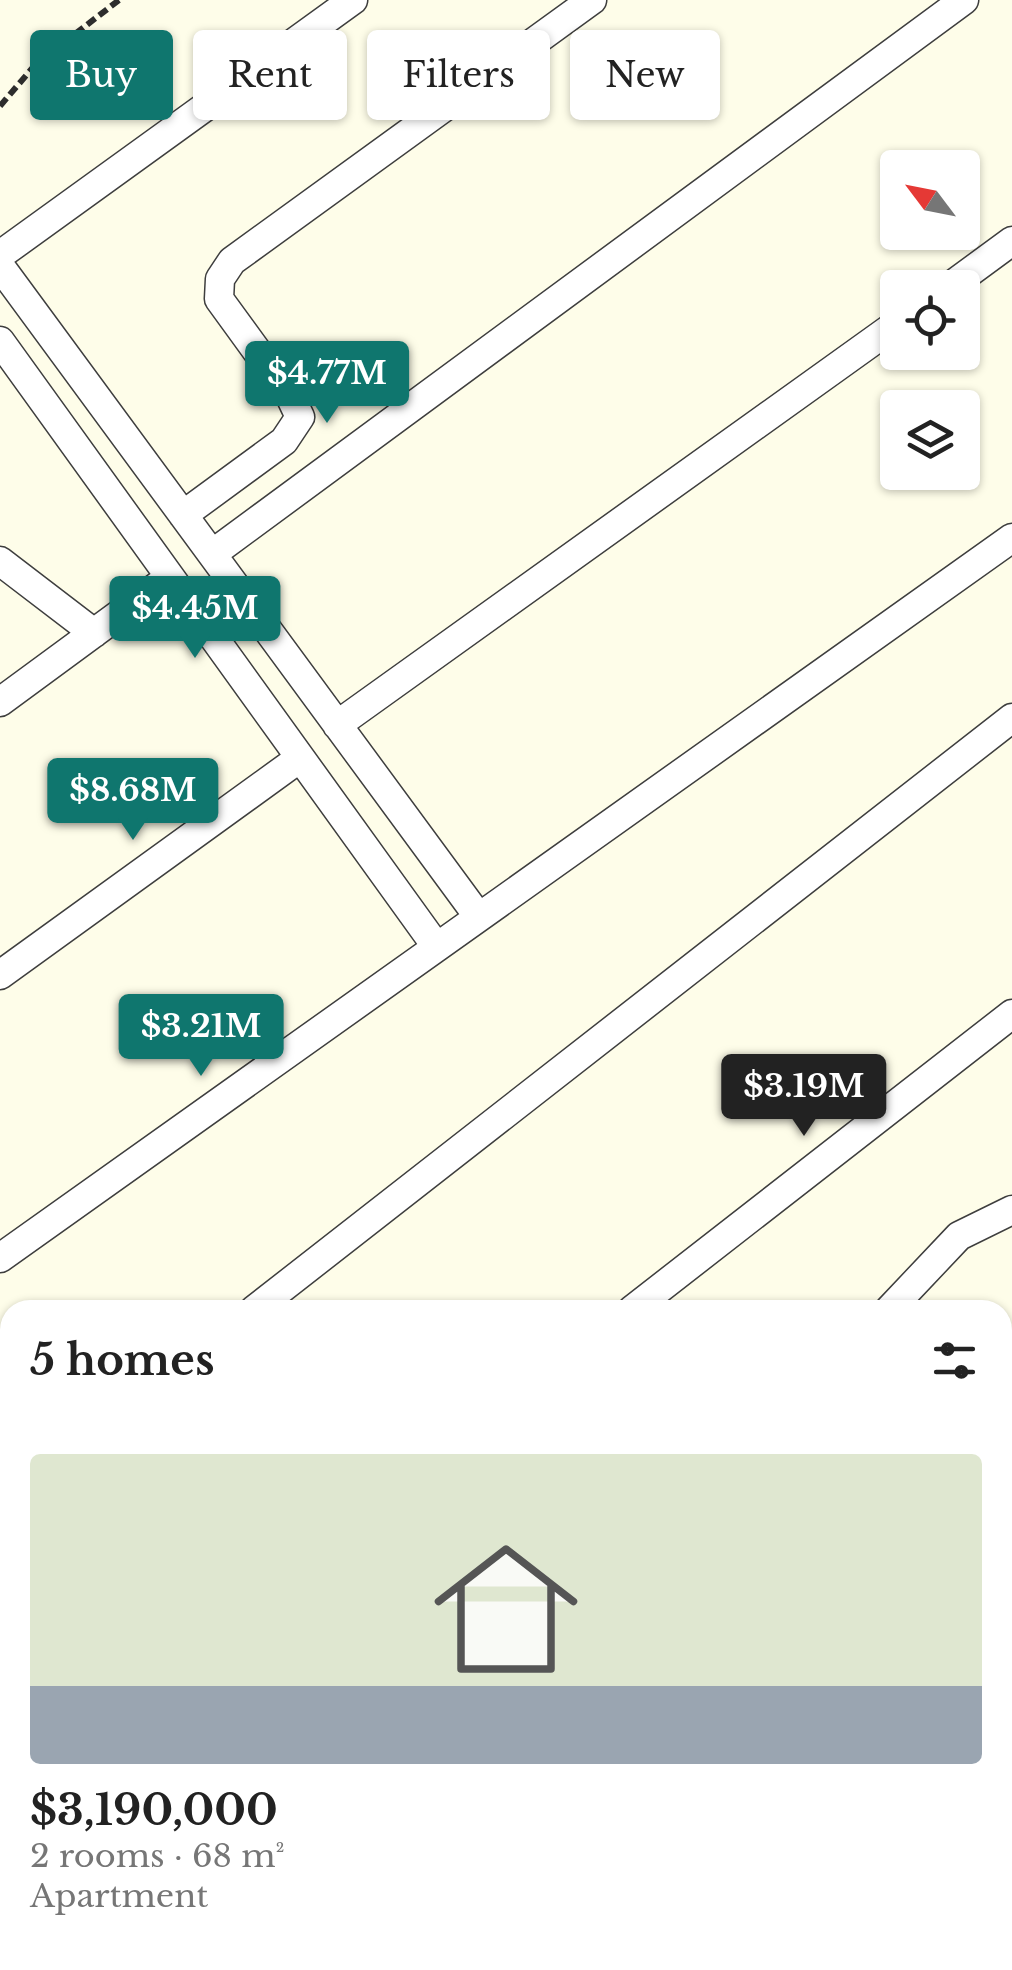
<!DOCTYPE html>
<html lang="en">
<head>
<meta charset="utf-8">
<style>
  body { margin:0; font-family:"Libre Baskerville",serif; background:#f2f2f2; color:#222; height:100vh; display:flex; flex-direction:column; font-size:38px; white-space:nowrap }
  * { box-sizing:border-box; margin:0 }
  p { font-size:32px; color:#767676 }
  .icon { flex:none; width:55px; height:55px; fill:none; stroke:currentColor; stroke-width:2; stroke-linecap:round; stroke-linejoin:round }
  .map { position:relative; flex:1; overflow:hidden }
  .drawer { position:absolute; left:0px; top:1300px; width:1012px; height:670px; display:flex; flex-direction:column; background:#fff; border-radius:30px 30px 0 0; box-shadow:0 2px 8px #0004 }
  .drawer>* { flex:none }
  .guide { position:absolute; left:30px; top:30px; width:952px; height:90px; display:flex; gap:20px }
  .needle { width:65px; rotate:302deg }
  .tools { position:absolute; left:880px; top:150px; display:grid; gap:20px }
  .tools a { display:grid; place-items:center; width:100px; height:100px; border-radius:10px; background:#fff; box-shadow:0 2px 8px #0004; font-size:50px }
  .price { position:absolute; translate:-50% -85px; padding:0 22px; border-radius:10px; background:#0f766e; color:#fff; font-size:32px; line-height:65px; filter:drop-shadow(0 2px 5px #0008) }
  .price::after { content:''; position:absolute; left:50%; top:60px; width:30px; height:22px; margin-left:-15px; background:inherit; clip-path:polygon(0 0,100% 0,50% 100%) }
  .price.selected { background:#222; color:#fff }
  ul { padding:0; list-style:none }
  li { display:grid; align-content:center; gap:20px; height:530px; padding:0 30px }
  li+li { border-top:2px solid #e0e0e0 }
  li span { display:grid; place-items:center; height:310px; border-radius:10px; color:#555 }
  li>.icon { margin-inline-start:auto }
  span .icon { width:180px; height:180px; fill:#fffc; stroke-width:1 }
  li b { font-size:42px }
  h2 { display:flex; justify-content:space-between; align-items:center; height:120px; padding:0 30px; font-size:42px }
  .tag { padding:0 35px; border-radius:10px; background:#fff; box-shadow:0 2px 8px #0004; font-size:35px; line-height:90px }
  .tag.selected { background:#0f766e; color:#fff }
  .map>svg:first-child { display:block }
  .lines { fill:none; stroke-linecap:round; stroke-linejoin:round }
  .minor-casing { stroke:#3e3e3e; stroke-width:31 }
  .path { stroke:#2d2d2d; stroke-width:6; stroke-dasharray:10 5; stroke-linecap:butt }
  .minor { stroke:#fff; stroke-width:28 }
</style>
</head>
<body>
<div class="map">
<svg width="1012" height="1970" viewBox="0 0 1012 1970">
  <rect width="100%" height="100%" fill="#fefde9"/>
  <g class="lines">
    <defs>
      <path id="minor" d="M0 255 353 0
        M0 266 478 916
        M948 288 1012 241
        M0 341 436 946
        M183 515 284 441 300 417 291 398 219 299 220 279 232 261 592 0
        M212 554 964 0
        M0 561 94 633
        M0 702 170 577
        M337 725 898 323
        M0 975 300 758
        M0 1258 1012 538
        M254 1310 1012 718
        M632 1310 1012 1014
        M889 1310 959 1236 1012 1210
        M1002 1488 1012 1481
        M0 1509 10 1501
        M0 1556 10 1568
        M1002 1700 1012 1689
        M0 1809 10 1801
        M1002 1851 1012 1860
        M779 1960 794 1970
        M866 1960 878 1970
        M442 1970 451 1960
        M823 1970 831 1960"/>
    </defs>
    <use href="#minor" class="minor-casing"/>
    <path class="path" d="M0 106 35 65 119 0"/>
    <use href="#minor" class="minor"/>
  </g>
</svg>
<div class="tools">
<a><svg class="needle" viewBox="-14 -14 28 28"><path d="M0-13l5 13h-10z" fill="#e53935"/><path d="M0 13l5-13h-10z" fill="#767676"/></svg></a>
<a><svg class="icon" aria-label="locate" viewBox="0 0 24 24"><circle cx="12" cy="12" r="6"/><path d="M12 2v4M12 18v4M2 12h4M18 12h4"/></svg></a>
<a><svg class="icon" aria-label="layers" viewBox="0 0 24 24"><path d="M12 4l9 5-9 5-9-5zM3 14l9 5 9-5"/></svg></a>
</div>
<b class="price" style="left:327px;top:426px">$4.77M</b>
<b class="price" style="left:195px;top:661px">$4.45M</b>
<b class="price" style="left:133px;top:843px">$8.68M</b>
<b class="price" style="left:201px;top:1079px">$3.21M</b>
<b class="price selected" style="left:804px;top:1139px">$3.19M</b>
<div class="guide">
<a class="tag selected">Buy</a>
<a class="tag">Rent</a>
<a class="tag">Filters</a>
<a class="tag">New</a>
</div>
<section class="drawer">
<h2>5 homes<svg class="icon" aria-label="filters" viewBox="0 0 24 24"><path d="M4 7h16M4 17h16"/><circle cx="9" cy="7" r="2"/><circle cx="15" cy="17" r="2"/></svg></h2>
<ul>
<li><span style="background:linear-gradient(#dfe7d0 75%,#9aa5b1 0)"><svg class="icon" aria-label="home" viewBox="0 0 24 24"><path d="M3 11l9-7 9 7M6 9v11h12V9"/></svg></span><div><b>$3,190,000</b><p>2 rooms · 68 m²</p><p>Apartment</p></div></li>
</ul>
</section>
</div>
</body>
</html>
